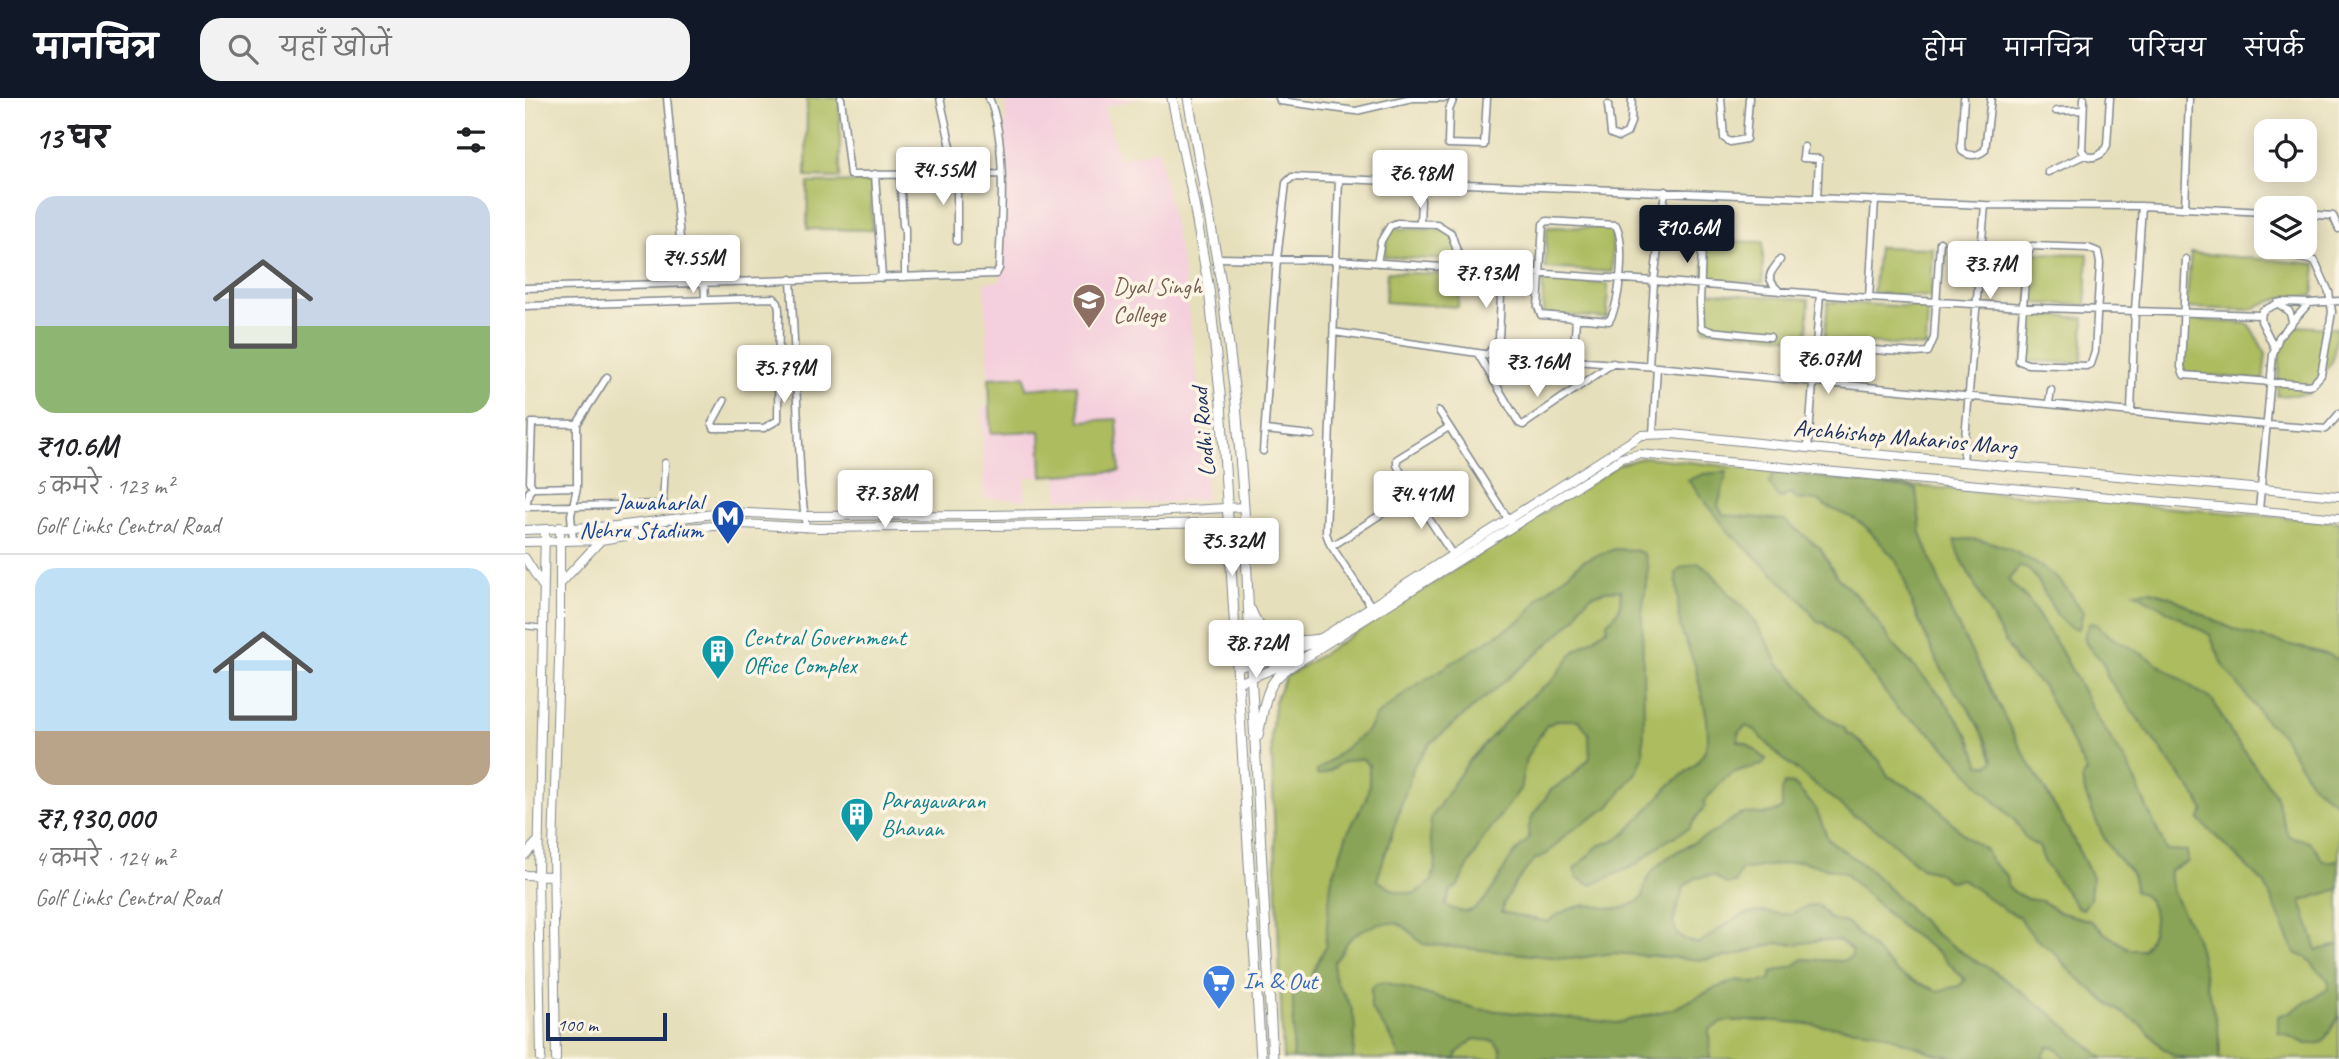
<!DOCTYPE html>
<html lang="hi">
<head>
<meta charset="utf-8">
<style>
  body { margin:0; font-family:Caveat,"Playpen Sans Deva",sans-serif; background:#f2f2f2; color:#202124; height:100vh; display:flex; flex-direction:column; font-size:26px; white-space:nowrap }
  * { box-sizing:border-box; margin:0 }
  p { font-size:23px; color:#757577 }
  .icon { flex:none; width:38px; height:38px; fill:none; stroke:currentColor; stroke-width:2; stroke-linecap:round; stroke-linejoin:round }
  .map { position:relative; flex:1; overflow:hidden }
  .sheet { display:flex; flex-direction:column; background:#fff; width:525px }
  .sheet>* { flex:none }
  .fabs { position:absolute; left:1729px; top:21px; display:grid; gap:14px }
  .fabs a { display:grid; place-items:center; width:63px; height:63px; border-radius:14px; background:#fff; box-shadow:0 4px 18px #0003; font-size:35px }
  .scale { position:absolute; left:21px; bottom:18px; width:121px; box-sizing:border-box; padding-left:7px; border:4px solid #1b2f5e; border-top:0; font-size:19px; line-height:24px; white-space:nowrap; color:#1b2f5e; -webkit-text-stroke:5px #fcf5e5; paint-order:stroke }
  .price { position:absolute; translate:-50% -60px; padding:0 16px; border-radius:7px; background:#fff; color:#222; font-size:23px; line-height:46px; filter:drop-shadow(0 2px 4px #0008) }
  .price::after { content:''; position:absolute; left:50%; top:42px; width:21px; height:16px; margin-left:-10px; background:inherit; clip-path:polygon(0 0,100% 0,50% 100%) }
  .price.active { background:#111827; color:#fff }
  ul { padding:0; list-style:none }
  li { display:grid; align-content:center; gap:14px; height:371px; padding:0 35px }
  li+li { border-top:2px solid #e0e0e0 }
  li span { display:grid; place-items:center; height:217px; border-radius:21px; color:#555 }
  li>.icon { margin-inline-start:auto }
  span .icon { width:126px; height:126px; fill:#fffc; stroke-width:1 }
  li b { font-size:30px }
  h2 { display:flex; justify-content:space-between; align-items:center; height:84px; padding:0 35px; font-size:30px }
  header { display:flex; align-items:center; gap:42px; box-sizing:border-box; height:98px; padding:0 35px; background:#111827; color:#fff }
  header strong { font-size:33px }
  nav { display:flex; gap:38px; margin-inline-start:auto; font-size:24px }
  .search { width:490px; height:63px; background:#f2f2f2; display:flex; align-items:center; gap:18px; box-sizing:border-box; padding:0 24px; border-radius:21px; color:#757577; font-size:26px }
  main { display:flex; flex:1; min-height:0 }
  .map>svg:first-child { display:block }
  .built { fill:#f4cfdd }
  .green { fill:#acbc5f; stroke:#64765e; stroke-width:2 }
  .forest { fill:#89a456; stroke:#526a5a; stroke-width:2; fill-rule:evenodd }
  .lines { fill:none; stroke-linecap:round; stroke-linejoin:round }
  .pedestrian-casing { stroke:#80878c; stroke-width:7 }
  .minor-casing { stroke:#80878c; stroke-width:9 }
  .tertiary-casing { stroke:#80878c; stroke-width:10 }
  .secondary-casing { stroke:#80878c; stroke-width:11 }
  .pedestrian { stroke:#fff; stroke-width:4.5 }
  .minor { stroke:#fff; stroke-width:6 }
  .tertiary { stroke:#fff; stroke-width:8 }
  .secondary { stroke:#fff; stroke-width:9 }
  .labels { text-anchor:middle; stroke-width:7; stroke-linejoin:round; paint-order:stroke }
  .education-label { font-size:24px; fill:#785e54; stroke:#fcf5e5; text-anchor:start }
  .street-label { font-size:24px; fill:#1b2f5e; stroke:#fcf5e5 }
  .transit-label { font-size:24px; fill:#164399; stroke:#fcf5e5; text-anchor:end }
  .culture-label { font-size:24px; fill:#0d838f; stroke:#fcf5e5; text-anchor:start }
  .shop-label { font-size:24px; fill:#366cbe; stroke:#fcf5e5; text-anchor:start }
</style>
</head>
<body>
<header>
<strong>मानचित्र</strong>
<div class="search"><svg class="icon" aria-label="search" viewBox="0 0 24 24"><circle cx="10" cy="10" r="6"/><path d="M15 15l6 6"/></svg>यहाँ खोजें</div>
<nav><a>होम</a><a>मानचित्र</a><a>परिचय</a><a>संपर्क</a></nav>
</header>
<main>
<section class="sheet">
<h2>13 घर<svg class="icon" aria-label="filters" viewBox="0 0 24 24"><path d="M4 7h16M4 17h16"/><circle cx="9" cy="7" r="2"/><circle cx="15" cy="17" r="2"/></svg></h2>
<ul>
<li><span style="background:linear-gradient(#c9d6e8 60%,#8fb573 0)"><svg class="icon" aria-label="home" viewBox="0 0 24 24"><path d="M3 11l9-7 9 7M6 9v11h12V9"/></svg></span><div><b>₹10.6M</b><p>5 कमरे · 123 m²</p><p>Golf Links Central Road</p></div></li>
<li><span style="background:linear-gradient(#bfe0f5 75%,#b9a48a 0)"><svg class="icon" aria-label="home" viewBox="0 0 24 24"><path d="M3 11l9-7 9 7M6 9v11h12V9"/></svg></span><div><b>₹7,930,000</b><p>4 कमरे · 124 m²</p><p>Golf Links Central Road</p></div></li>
</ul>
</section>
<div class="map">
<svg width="1814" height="961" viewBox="0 0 1814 961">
  <rect width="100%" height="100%" fill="#fcf5e5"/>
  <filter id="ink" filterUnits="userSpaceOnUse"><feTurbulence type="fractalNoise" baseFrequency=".0143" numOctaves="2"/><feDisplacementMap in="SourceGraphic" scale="14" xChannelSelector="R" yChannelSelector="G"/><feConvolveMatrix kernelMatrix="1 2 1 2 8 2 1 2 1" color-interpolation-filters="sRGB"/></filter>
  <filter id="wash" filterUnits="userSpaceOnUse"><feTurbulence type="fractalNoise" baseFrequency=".00686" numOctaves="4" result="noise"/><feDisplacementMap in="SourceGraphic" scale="28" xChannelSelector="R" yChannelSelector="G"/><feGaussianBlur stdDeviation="1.57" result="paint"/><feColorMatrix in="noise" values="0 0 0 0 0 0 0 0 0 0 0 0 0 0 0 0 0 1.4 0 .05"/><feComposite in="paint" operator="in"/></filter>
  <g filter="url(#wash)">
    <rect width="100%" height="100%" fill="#e6dfbb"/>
    <path class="built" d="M481 0H616L579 9 594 61 633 51 658 171 674 298 682 401 619 406 533 401 532 377 500 380V402L459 400 457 309H465L460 184 476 183Z"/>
    <path class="green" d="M282 0H315V80L281 79Z
      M346 84 347 132 282 131 283 85Z
      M1022 129 1088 130 1087 174 1020 170Z
      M861 130 933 133 932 162 860 159Z
      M1181 143 1238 144V185L1179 182Z
      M1353 149 1408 150 1406 199 1348 195Z
      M1507 155 1563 156 1561 207 1503 205Z
      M1666 155 1791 166 1788 198 1761 199 1737 206 1726 212 1661 210Z
      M862 174 935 177 933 209 860 204Z
      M1018 183 1083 186 1082 220 1018 216Z
      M1182 194 1284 202 1282 241 1179 231Z
      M1303 204 1403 210 1401 249 1299 242Z
      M1502 216 1559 220 1557 265 1498 263Z
      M1660 221 1724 226 1741 256 1738 282 1657 276Z
      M1768 228 1812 230 1808 262 1784 296 1752 298 1755 250Z
      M500 278 501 291 552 287 555 323 592 321 595 373 517 378 515 333 466 335 464 280Z
      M1121 359 1330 383 1814 424V961H758L746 636 750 601 761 579 1095 366Z"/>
    <path class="forest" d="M1202 374 1193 408 1198 417 1259 422 1295 450 1312 479 1338 504 1369 547 1417 599 1444 638 1455 667H1464L1468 663 1460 641 1443 609 1427 589 1410 559 1387 507 1378 477 1371 462 1341 429 1330 421 1300 408 1295 403 1271 401 1267 395 1263 396 1258 400 1253 399 1244 385 1249 374 1391 391 1396 435 1426 514 1494 647 1545 735 1567 779 1565 801 1558 811 1552 809 1520 765 1514 749 1502 742 1490 723 1458 692 1431 660 1400 630 1374 613 1336 562 1313 538 1299 525 1292 523 1275 501 1204 434 1163 382 1179 376Z
      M1445 441C1474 442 1507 461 1530 479 1541 488 1550 502 1558 514L1554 531C1524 531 1519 468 1494 469L1483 482 1503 502 1534 549 1575 624 1603 667 1641 752 1662 753 1663 764 1645 772C1642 795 1662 817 1670 838 1675 851 1677 866 1680 880 1685 904 1698 937 1694 961H1663L1648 957 1635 948 1619 929 1585 907 1546 874 1531 856 1509 839 1493 818 1480 812 1437 781 1424 783 1412 774 1396 770 1357 735 1328 717 1253 657 1230 632 1221 628 1214 634 1213 643 1222 646 1241 661 1237 667C1219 671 1204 673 1193 688 1189 694 1183 697 1179 704L1180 708 1164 730 1135 747 1111 767 1066 787 1052 780 1049 771 1073 748 1087 743 1100 736 1145 687 1171 666 1180 653 1183 639 1182 620 1170 567 1155 529 1151 476 1155 470 1173 465 1186 474 1204 496 1222 513 1240 540 1254 567 1263 574 1299 617 1319 630 1323 636 1327 637 1354 662 1363 678 1402 699 1441 739 1461 752 1465 762 1482 778 1483 788 1489 794 1502 801 1517 803 1534 814 1566 823 1581 836 1606 852H1618C1632 835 1636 802 1610 793 1608 769 1603 773 1589 756 1579 744 1557 694 1557 679L1562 674 1518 588 1493 566 1473 531 1432 453 1430 442Z
      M1090 451 1110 452 1119 456 1123 470 1117 515 1119 623 1118 658 1113 672 1084 709 1043 735 1022 756 1009 762 991 785 979 804 977 814 1023 824C1033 814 1055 805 1070 808 1090 812 1101 814 1118 799 1120 763 1160 750 1187 735 1197 730 1205 721 1215 717 1230 712 1241 722 1257 710V693L1260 685 1269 686 1291 711 1303 741 1345 772 1408 834 1448 862 1460 867 1529 918 1579 961H1541L1530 949 1523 948 1517 961H1438L1411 956 1350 933 1253 923H1200L1184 932 1185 961H976V951L969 943 949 941 932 955 931 961H876L866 939 846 911V891L851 886 859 884 953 911 1092 925 1148 911 1190 890 1213 882 1229 885 1245 882 1247 874 1268 868 1278 861 1316 863 1326 860 1328 853 1314 843 1295 842 1272 846 1252 845 1207 858 1178 862 1088 855 1046 861 898 846C890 841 889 836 882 831 867 818 837 829 825 841 819 847 816 857 809 864 808 889 814 885 824 905 833 922 829 943 828 961H768V898L785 881 800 849 806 784 822 736 841 701 844 688V667L838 661C810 660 811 675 792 677V673L843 632 850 619 887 590 999 520 1015 499 1058 463ZM1095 492C1097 507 1094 516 1082 524V531L1050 553 1026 584 1004 600 981 623 945 662 932 680 906 720 905 741 911 763 907 783 889 796 870 793 852 782 889 667 906 645 1013 555 1052 519 1056 507 1066 498 1080 493ZM1032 622H1054L1064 636 1065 660 1047 678 1026 692 1008 717 1003 731 1004 741C999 746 993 751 988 757 976 773 966 802 947 812 938 816 927 811 920 807L926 793 932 789 958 741 995 691 1001 660 1021 628ZM1276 763 1319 775 1378 830 1414 855 1440 882 1434 888 1412 893 1382 880 1371 873 1322 825 1305 821 1293 807C1279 807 1279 811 1267 815 1255 819 1246 813 1235 814 1210 814 1192 835 1172 846L1153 838 1148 824 1159 788 1171 780 1188 777 1201 786 1210 785 1216 772Z
      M1627 493 1648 500 1690 523 1718 535 1802 556 1814 562V705H1811L1786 685 1757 637 1741 623 1697 566 1685 537 1609 494Z
      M1565 525 1571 526 1586 539 1622 559 1688 603 1706 635 1750 696 1763 738C1786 744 1786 741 1798 763H1814V791L1776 803 1792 852 1814 847V918L1798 944C1779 949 1780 944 1764 938 1760 936 1757 936 1753 934V918L1765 914 1803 891 1804 883 1782 860 1770 855 1740 786 1674 722 1679 713 1674 703 1582 579C1582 577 1580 568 1579 567 1571 551 1550 548 1565 525Z"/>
  </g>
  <g filter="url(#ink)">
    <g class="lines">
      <defs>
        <path id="pedestrian" d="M0 528 18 530"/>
        <path id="minor" d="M142 0 159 184
          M316 0 325 77 475 76
          M415 0 432 76V143
          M754 0 755 3 831 13 887 0H921
          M929 0 924 12 923 46 959 47 962 0
          M1196 0 1199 40 1205 44 1221 41 1224 0
          M1439 0 1436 47 1437 53C1444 59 1453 58 1460 52L1466 0
          M1559 0 1557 52C1565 65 1578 58 1582 47L1585 0
          M1083 7 1086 36 1094 39 1102 35 1106 24 1107 0
          M1531 13 1558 12
          M1279 49 1278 60 1294 61 1292 100
          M1523 74 1560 57
          M350 76 357 180
          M375 76 378 127 380 130V179
          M814 81 801 435 805 446 812 445 887 396 872 367V361L924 329
          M1660 110 1664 0
          M1780 116 1808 118 1814 131
          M1022 123 1091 127C1101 146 1095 206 1084 223L1016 217 1013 209 1018 126Z
          M895 125 896 102
          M1177 148 1175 205 1176 229 1185 233 1245 239
          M1507 148 1563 150 1573 154 1575 165 1570 254 1566 266 1561 268 1503 266 1494 263 1502 155Z
          M691 160 811 162 1129 183 1344 200 1517 210 1735 217
          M1661 161 1656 269 1659 277 1783 287 1788 286 1796 277 1807 214 1804 194 1790 163 1754 156
          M852 165 856 143 865 128 872 125 912 126 926 135 938 171
          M266 181 276 387 281 430
          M179 183 180 202
          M0 190 471 176 474 171C476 122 483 44 464 0
          M1254 193C1239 178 1245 176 1255 162
          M1344 200 1350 102
          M1752 205 1764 213 1767 222
          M0 208 249 200 253 205 254 212 253 322 239 330H189L187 325 199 303
          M809 234 966 257 1132 269 1743 327 1801 331 1814 316
          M1291 248 1391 255 1403 254 1409 240 1415 144
          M1749 249 1736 223 1737 213 1756 204 1784 205
          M953 256 994 325 998 327 1088 265
          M962 257 974 241 977 174
          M1048 263 1051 222
          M1124 268 1129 183 1140 93
          M1524 305 1526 292
          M914 313 985 424
          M1606 313 1610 212 1617 108
          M740 332 787 337
          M1128 336 1132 269
          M1283 350 1295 196
          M738 353 752 161 761 85 767 79 1460 107 1617 108 1741 114
          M1438 364 1460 107
          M52 389 11 390H8L5 384 7 325 52 326
          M887 395 927 456
          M0 409 138 406 140 365
          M1 409 4 394 8 390
          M1734 412 1748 256 1754 239 1784 205 1814 203
          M48 442 46 417 52 389V326L82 279
          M805 446 846 508"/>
        <path id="tertiary" d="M0 432 91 428 205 414 279 418 466 417 628 414 719 409
          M0 444 76 442 136 432 217 426 294 430 720 425
          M0 460 17 487
          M36 485 76 442
          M788 554 1097 360 1114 356 1814 420
          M712 570 787 546 1116 337 1148 336 1283 350 1814 398
          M713 585 773 561
          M0 757 14 742
          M0 777 28 778
          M16 961 13 777 20 431
          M31 961 28 753 35 530V429"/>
        <path id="secondary" d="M647 0 667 95 684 191 696 305 736 961
          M663 0 697 190 711 306 719 409 727 592 748 961
          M726 512C738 545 765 545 795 541
          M733 638C744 584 741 581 791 553"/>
      </defs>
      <use href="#pedestrian" class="pedestrian-casing"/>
      <use href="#minor" class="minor-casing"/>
      <use href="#tertiary" class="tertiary-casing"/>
      <use href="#secondary" class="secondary-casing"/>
      <use href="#pedestrian" class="pedestrian"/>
      <use href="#minor" class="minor"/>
      <use href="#tertiary" class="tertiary"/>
      <use href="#secondary" class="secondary"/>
    </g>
  </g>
  <defs>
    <symbol id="university-pin" viewBox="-11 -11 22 30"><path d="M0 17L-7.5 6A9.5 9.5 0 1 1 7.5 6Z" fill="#8d6e63" stroke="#fcf5e5"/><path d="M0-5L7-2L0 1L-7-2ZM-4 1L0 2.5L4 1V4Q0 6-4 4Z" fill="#fff"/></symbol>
    <symbol id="metro-pin" viewBox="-11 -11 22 30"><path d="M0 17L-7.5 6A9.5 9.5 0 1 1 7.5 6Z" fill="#1a4fb4" stroke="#fcf5e5"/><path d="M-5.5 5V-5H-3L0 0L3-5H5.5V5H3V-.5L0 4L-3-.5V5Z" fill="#fff"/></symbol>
    <symbol id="building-pin" viewBox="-11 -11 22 30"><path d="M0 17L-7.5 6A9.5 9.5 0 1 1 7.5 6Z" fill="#0f9aa8" stroke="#fcf5e5"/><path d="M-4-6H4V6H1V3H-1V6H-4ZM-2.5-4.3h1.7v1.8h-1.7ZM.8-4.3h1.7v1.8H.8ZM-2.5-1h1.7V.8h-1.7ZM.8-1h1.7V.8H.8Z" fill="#fff"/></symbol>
    <symbol id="supermarket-pin" viewBox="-11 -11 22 30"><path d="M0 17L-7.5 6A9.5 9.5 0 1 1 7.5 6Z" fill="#3f7fe0" stroke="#fcf5e5"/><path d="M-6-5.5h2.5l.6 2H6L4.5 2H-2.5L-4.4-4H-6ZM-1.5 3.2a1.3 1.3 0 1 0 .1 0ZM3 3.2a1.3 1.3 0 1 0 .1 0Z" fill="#fff"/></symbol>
  </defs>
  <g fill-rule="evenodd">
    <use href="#university-pin" x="545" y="183" width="38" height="52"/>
    <use href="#metro-pin" x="184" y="399" width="38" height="52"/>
    <use href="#building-pin" x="174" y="534" width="38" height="52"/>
    <use href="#building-pin" x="313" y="697" width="38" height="52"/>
    <use href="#supermarket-pin" x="675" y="864" width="38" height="52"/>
  </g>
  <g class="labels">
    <g class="education-label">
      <text x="588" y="196">Dyal Singh<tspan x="588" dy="28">College</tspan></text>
    </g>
    <g class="street-label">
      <text transform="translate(678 334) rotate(-95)" y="8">Lodhi Road</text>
      <text transform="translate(1380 339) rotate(5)" y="8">Archbishop Makarios Marg</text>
    </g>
    <g class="transit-label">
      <text x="178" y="412">Jawaharlal<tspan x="178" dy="28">Nehru Stadium</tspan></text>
    </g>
    <g class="culture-label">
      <text x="218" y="547">Central Government<tspan x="218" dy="28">Office Complex</tspan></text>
      <text x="356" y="710">Parayavaran<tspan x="356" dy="28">Bhavan</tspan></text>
    </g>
    <g class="shop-label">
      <text x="718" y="891">In &amp; Out</text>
    </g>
  </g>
</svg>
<div class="fabs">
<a><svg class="icon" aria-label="locate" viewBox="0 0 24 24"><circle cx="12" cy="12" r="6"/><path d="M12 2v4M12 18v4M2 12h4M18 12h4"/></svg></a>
<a><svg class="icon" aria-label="layers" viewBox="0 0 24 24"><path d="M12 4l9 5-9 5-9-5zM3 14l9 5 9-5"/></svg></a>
</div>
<div class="scale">100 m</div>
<b class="price" style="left:418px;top:109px">₹4.55M</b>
<b class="price" style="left:895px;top:112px">₹6.98M</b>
<b class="price active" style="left:1162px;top:167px">₹10.6M</b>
<b class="price" style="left:168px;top:197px">₹4.55M</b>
<b class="price" style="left:1465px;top:203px">₹3.7M</b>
<b class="price" style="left:961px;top:212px">₹7.93M</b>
<b class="price" style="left:1303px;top:298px">₹6.07M</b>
<b class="price" style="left:1012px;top:301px">₹3.16M</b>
<b class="price" style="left:259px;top:307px">₹5.79M</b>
<b class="price" style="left:360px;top:432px">₹7.38M</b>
<b class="price" style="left:896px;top:433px">₹4.41M</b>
<b class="price" style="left:707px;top:480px">₹5.32M</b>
<b class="price" style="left:731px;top:582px">₹8.72M</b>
</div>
</main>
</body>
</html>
